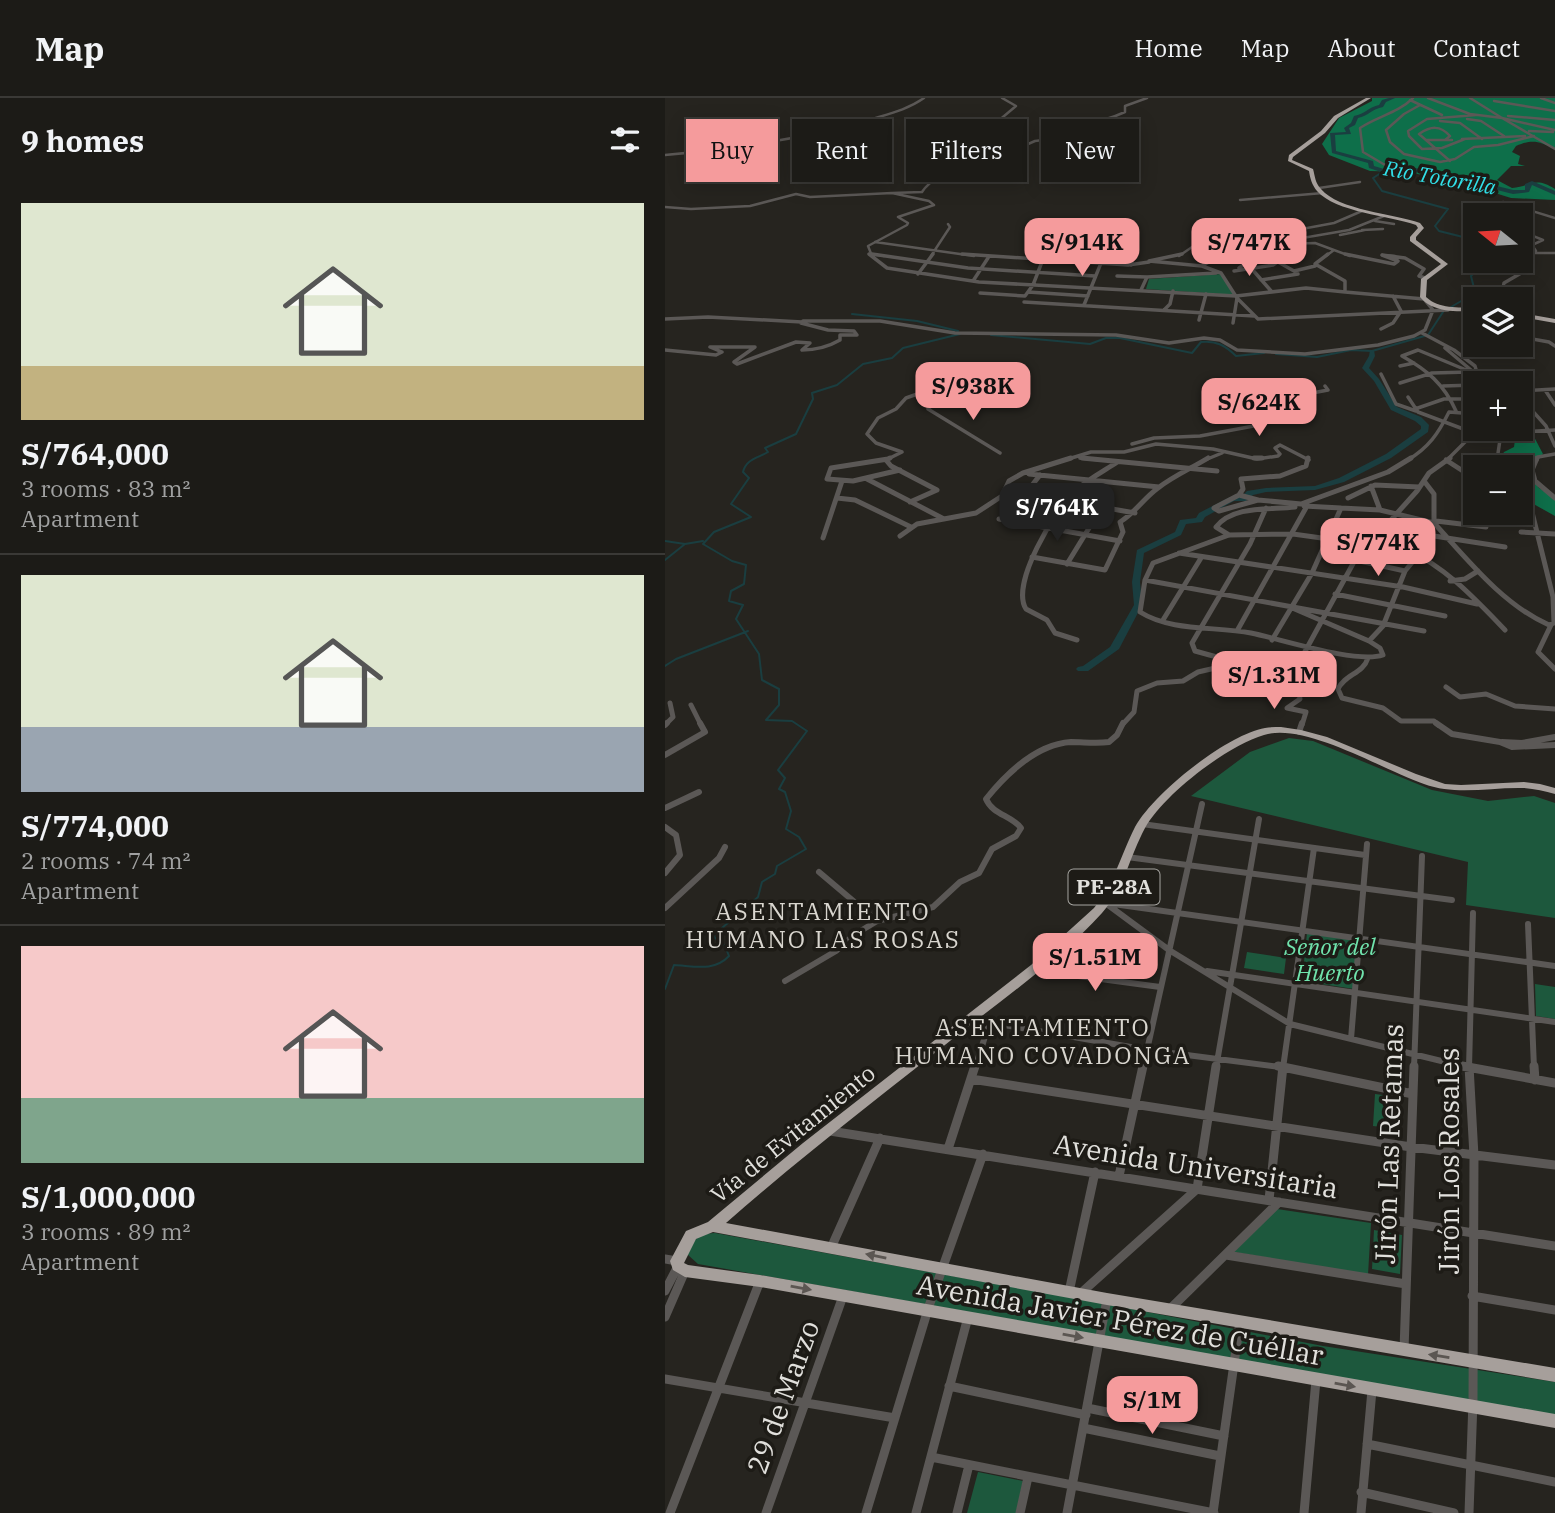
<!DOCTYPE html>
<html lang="en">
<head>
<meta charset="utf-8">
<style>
  body { margin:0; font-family:"IBM Plex Serif",serif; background:#252420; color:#f1f3f6; height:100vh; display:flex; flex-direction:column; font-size:26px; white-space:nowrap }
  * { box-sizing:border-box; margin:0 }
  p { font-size:23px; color:#a0a1a1 }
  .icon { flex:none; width:38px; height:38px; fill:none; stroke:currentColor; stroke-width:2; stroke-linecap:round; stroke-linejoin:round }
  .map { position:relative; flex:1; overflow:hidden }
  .drawer { display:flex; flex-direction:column; background:#1c1b17; width:665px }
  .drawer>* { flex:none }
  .guide { position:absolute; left:21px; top:21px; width:665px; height:63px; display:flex; gap:14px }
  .needle { width:46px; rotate:288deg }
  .buttons { position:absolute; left:798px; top:105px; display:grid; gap:14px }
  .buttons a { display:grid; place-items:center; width:70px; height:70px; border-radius:0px; background:#1c1b17; box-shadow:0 4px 18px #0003,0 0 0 2px #3a3936; font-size:35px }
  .price { position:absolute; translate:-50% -60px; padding:0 16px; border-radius:14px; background:#f59b9c; color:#111; font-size:23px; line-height:46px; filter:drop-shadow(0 2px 4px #0008) }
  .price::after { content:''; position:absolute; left:50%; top:42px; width:21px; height:16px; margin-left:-10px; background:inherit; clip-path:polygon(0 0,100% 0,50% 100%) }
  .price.active { background:#222; color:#fff }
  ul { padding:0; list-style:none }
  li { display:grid; align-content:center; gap:14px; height:371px; padding:0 21px }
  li+li { border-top:2px solid #3a3936 }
  li span { display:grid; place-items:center; height:217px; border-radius:0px; color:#555 }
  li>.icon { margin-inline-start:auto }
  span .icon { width:126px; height:126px; fill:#fffc; stroke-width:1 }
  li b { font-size:30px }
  h2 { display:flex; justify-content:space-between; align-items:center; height:84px; padding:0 21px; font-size:30px }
  .pill { padding:0 24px; border-radius:0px; background:#1c1b17; box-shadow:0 4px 18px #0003,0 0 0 2px #3a3936; font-size:24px; line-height:63px }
  .pill.active { background:#f59b9c; color:#111 }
  header { display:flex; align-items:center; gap:42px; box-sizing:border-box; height:98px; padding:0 35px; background:#1c1b17; border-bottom:2px solid #3a3936 }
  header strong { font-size:33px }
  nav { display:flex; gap:38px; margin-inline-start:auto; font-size:24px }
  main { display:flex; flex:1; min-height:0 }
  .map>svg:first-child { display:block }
  .green { fill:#1d583d }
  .forest { fill:#0e6f4a }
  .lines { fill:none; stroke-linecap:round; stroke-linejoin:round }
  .stream { stroke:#1a3e40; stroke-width:2 }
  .river { fill:#1a3e40; fill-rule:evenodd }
  .minor-far4 { stroke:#5b5856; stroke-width:2.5 }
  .minor-far3 { stroke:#5b5856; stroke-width:3.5 }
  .minor-far2 { stroke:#5b5856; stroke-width:5 }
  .minor-far1 { stroke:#5b5856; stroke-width:6 }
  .minor { stroke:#5b5856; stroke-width:9 }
  .highway { fill:#a69f9b; fill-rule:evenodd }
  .oneway { fill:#5b5652 }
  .labels { text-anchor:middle; stroke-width:7; stroke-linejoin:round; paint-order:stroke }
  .far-water-label { font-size:21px; font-style:italic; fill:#31e0e9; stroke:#1d1b16 }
  .shield { fill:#1d1b16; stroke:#a6a5a1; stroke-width:2 }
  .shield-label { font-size:21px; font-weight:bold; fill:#e1e0dc }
  .park-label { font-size:23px; font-style:italic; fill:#70e4ad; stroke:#1d1b16 }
  .street-label { font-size:23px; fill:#e1e0dc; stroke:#1d1b16 }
  .neighbourhood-label { font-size:24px; letter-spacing:2px; fill:#d9d6cf; stroke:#1d1b16 }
  .near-street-label { font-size:28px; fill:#e1e0dc; stroke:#1d1b16 }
</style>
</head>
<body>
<header>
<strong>Map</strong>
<nav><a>Home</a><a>Map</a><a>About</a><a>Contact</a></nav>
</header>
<main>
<section class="drawer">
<h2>9 homes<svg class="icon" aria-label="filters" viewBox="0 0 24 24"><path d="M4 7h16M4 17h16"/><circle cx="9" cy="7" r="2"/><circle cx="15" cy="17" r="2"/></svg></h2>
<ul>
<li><span style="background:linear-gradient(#dfe7d0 75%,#c2b280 0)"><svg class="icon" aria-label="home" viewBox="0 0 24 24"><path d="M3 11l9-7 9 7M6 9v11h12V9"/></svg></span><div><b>S/764,000</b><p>3 rooms · 83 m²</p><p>Apartment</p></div></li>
<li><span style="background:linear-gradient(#dfe7d0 70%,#9aa5b1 0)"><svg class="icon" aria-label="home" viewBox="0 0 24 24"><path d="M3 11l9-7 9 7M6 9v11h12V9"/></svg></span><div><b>S/774,000</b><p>2 rooms · 74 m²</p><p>Apartment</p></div></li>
<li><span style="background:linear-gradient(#f6c9c9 70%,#7fa58c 0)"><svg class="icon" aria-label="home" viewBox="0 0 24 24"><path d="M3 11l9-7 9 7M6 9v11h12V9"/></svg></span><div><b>S/1,000,000</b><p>3 rooms · 89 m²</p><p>Apartment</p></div></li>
</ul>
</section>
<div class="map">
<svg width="890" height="1415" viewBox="0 0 890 1415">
  <rect width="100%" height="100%" fill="#26241f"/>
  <path class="green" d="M557 176 570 197 481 191 484 181Z
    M624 640 648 643 767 692 823 703 869 698 890 705V820L801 807 803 764 526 698 585 654Z
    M642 835 692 842 689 891 637 883Z
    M582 854 621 860 619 876 579 870Z
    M870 886 890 889V921L871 918Z
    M710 996 733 999 732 1031 708 1028Z
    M612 1111 706 1125 703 1177 569 1154Z
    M709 1132 737 1137 735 1176 707 1171Z
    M50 1135 441 1206 658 1248 890 1284V1318L33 1166 22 1156C28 1141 34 1136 50 1135Z
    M313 1374 358 1383 351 1415H302Z"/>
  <path class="forest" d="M707 0H890V51C874 43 867 41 851 48L847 54 855 58 853 66 860 68H846L832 82 847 90C867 88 870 78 890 91V102L846 100 801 86 743 74 705 73 664 57 657 46 674 20 707 3Z
    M844 335H867L878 356 869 363 864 376 874 390 890 400V418L856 399V369H835L848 364 836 359 839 354 849 349 850 342Z"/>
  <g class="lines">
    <path class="stream" d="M719 73 708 80 717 93 783 111 770 128 774 133 810 142
      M786 209 798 202 809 190 806 178 821 163
      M187 216 252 223 293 233
      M326 237 425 246 441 240H455L527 255 536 244C551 242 561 248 571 258L599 255
      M611 256 652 259 686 252 707 253 763 237 778 214
      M0 443 20 446
      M0 462 20 446 38 443
      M0 568 11 561 83 533
      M0 891 9 867C29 868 49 874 64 858L60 848 49 839 50 836 93 799 97 784 110 776 112 768 141 751 134 739 121 731 126 713 120 694 114 691 120 680 113 672 142 633 127 623 101 622 114 607V591L97 582 94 556 71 521 78 507 64 503 66 493 79 486 81 467 67 463 38 446 49 434 86 419 66 406 84 380 78 374C81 361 93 360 103 354L100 350 131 336 148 301 147 295 172 287 198 266 227 260 238 250 295 236"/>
    <path class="river" d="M724 0H730L721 4 718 9C707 11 703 18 693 20L690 27 684 30 686 36 670 37 671 53 708 63 709 68 719 71 734 68 772 73 848 92H860V86L867 83 890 93V97L867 87 864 94 848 96 772 77 734 72 719 75 704 70 703 65 667 55 665 35 681 34 679 30 686 25 689 18C700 16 704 9 714 7L717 2Z
      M705 252H709L710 258 704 270 714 281 732 309 756 319 764 327 763 334 726 360 679 384 650 392 601 394 588 397 581 403H569L540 419 537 424 521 426 516 437 479 455 475 484 477 507 454 551 423 573H413L411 571 413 569 418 568 445 549 469 507 467 484 472 452 510 434 515 422 531 420 534 415 565 399H576L582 393 601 390 650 388 674 380 721 356 756 331V328L750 323 726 312 709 283 697 270 704 258Z"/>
    <path class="minor-far4" d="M763 0 805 16 837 20 890 51
      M805 0 837 20 890 32
      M876 0 890 5
      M745 2 777 17
      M829 3 890 13
      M755 7 739 16 721 32 725 44 739 56 775 64 790 61 809 49 833 47 869 38
      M843 18 890 22
      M802 21 816 23 839 38
      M775 23 795 25 817 41
      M864 33 888 34
      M797 41 860 38
      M800 41 777 50 757 51 744 38 743 33 762 21 811 17
      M762 42H787
      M780 42 785 38C775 27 766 28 754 36L785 63
      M0 57C69 51 137 41 204 22 223 16 242 12 259 0
      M720 67 698 54 695 30C713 18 733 15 748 0
      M288 73 319 55V52L354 50 370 43 394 40 395 27C405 21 413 24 425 24 437 23 449 19 460 14V8L482 0
      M654 90 695 84
      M575 102 658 95
      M0 109 26 111 85 108 131 96 145 99 227 95
      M832 117V110L838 104 890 120
      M710 123 729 126
      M427 131 390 142 465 153 469 155 468 158
      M697 132 718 131
      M856 133 878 142 867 147 871 153 864 158
      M675 137 700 132
      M637 138 626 133 669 125 697 113
      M210 144 309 158
      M541 144 566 151 593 135
      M870 155H890
      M205 156 219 158
      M207 158 203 148 242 127 243 125 233 119 269 107 264 103 227 95 257 94C268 76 292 74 298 53L289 46 314 43 337 31 338 28 332 24 351 8 337 0
      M266 158 285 129 283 126
      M379 158 382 151 436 154V158
      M514 158 530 147 588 133 622 146 650 145 685 158
      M554 158 566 151 592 157 614 144 684 132 719 118
      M621 158 637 147
      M661 158 669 152
      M720 158 717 157 730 158"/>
    <path class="minor-far3" d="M204 156 222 170 314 184 571 198 641 190 680 194V183L650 166 663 156
      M207 156 303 170 430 178
      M297 156 463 167 484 164
      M517 156 484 163 537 168 556 175 572 200 593 221 783 212
      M589 156H593
      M680 156 729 166 733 163 717 157 740 160 759 171 754 178 760 180
      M613 164 629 173 650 168
      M466 167 469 156
      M537 168 557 156
      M574 170 592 157
      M586 170 607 194
      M569 173 608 167 624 156
      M253 176 268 156
      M452 178 482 179
      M596 182 633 176
      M308 183 323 160
      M476 192 482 179 551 175
      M363 194 423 198
      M680 194 759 201 768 212
      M315 195 360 198 368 187 380 156
      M831 201 837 196 839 185 865 170 864 156
      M359 204 589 218
      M419 207 436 165V156
      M500 211 505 206 508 193
      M0 221 43 219 137 224
      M534 222 541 196
      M568 225 572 200
      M716 231 728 225 736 213 728 198
      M757 235 789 252 810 268 815 285
      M856 239 884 244 890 248
      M780 250 806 272 810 288
      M0 252 51 257 57 254 45 249H90L69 264 72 266 131 244 145 245 137 252C151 252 163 249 175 242V237H192L189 233 163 232 136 225 138 223H215L290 235 451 237 504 245 539 240 555 242 572 252 640 256 713 247 749 238 760 232 768 212
      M737 258C762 272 779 286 791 313
      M737 258 753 252 806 274
      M735 268 749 265
      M716 276 731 306 751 313
      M735 285 767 275 804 274
      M778 288 810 287
      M880 292 890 307
      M282 293 263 311 335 355
      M856 293 890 291
      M743 299 753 314 809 335 782 362
      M856 300 881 328 890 348
      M750 311 779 301H810
      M821 331 836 335 890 332
      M467 346 489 340 535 338 594 327 625 316 637 297 663 292 660 288
      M415 360 436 362
      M217 362 223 361
      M221 362 237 354 211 345 202 336 213 320 231 311 241 300 258 294 282 293
      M400 362 426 354H459L491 346 548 351 592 361 613 358 615 356 610 350 615 347 644 362
      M540 362 557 355
      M743 362C764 349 773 336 784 314L797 315 810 323
      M832 362 836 335
      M872 362 873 359 890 356"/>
    <path class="minor-far2" d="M225 360 221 362 226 368 272 392
      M417 360 552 373
      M589 360H597
      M872 360 867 372 870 383 890 400
      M223 361 166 370 162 381 188 383 235 372
      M781 362 801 375
      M832 369V360
      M364 376 494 389
      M202 381 279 421
      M759 383 769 396V425C802 461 838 507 884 527L889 525 888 499 865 406
      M706 388 715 412
      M341 392 470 415
      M361 395 375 377
      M574 397 593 402 554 413 549 410Z
      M574 397 578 391 576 381 615 378 641 368 643 360
      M804 397 808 427
      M172 400 190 402 246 429
      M683 400 710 387 754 389
      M593 402 636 406 723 374 746 360
      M245 404 272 392
      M639 408 676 410
      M334 421 455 443
      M771 423 821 429
      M350 424 368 397
      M670 425 769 438
      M856 434 890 436
      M564 437 551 429C568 407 605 412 630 409
      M235 438 252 426 311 415 337 398 344 383 358 375 406 360
      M158 440 177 383
      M514 455 738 489 812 506
      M367 459 440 472 458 434 455 424C471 414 478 401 493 390 508 378 527 370 543 360
      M690 462 740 473
      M402 466 437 409
      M480 482 759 533
      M785 483 800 481 813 473
      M670 496 780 518
      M625 509 704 543 715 550 718 557C691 566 616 541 586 535 550 528 507 534 475 514L480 482 488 465 564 437 628 436 742 452C780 468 812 503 840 532
      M498 522 536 460
      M886 527 873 554 890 571
      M572 533 642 408
      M412 542 390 535 382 522 361 511C345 486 390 412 410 393 422 382 437 374 451 365
      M607 542 647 475 676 410 715 412 769 425
      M704 543 718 528 740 473 769 438 840 449
      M703 560C698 576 680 576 673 591L677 600 718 610 736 623H769L773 627
      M781 589 795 599 821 596 850 608 890 611
      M26 607 36 627
      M0 627 8 619 5 605
      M457 627 469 614 472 593 492 585 518 583 533 574 559 568V561L530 553 527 545 585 446 601 410
      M637 627 641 614 622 610 635 601 631 570 690 462 752 393 764 375 785 360"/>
    <path class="minor-far1" d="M771 625 787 636 835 644 847 649 890 647
      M0 627 2 625
      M634 634 637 625
      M837 644 857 645 890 639
      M0 657 40 634 35 625
      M0 710 34 694
      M477 726 700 757
      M0 729 11 737 15 757 0 775
      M462 759 787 802
      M154 774 212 823
      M439 804 504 852 625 926 805 970
      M441 805 890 868
      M0 810 54 760 60 749
      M863 826 869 970
      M369 872 495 889
      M542 873 890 924
      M120 883 171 853 189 837 212 823 268 809 295 784 314 775 327 751 351 738 356 730C346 717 328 717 321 701 341 676 372 646 406 644 419 644 431 646 444 644L452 637 458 625
      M305 921 483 952 623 970
      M686 941 702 746
      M310 970 324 926
      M478 970 537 706
      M551 970 594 721
      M618 970 649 750
      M749 970 757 758
      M804 970 808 815"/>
    <path class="minor" d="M613 968 748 996
      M797 968 890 985
      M869 968 870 982
      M306 981 746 1049 890 1067
      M165 1033 890 1148
      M283 1051 310 968
      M454 1078 478 968
      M604 1102 618 968
      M166 1150 215 1040
      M561 1157 741 1186
      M0 1161 12 1163
      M0 1193 13 1168
      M404 1194 430 1074
      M416 1195 532 1091 551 968
      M807 1198 890 1212
      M505 1211 614 1104
      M0 1219 20 1173
      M739 1252 749 968
      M0 1281 230 1320
      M284 1288 421 1317
      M422 1310 559 1338
      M418 1330 555 1358
      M702 1346 890 1384
      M266 1359 549 1415
      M696 1394 789 1415
      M5 1415 95 1183
      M101 1415 178 1198
      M201 1415 264 1208 318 1056
      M251 1415 303 1219
      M292 1415 304 1367
      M355 1415 363 1379
      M402 1415 442 1201
      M548 1415 575 1223
      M639 1415 651 1282
      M696 1415 707 1292
      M804 1415 808 1303 809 1058 804 968"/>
    <path class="highway" d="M701 0H706L673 20 660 35 628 59 627 62 648 71C650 78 650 85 656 91 673 112 729 116 755 125L759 130 751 139V142L783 166 762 182 761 199C774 211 793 209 810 210V214C792 213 768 215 755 199L756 181 776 166 745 143V139L753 130 751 127C725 118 670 114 652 93 647 87 645 80 644 73L623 63 624 57 656 33 669 18Z
      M856 215 890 221V225L856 219Z
      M616 629 636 632 662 639 751 676 780 686 796 687 859 684 875 686 890 690V696C880 693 870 691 859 690 825 689 792 698 759 686 718 672 640 624 599 637 562 648 499 696 480 730 465 758 459 790 437 815 399 857 345 896 300 931 220 995 138 1057 61 1125L442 1195 890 1270V1284L442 1207 48 1134 31 1141 19 1165 23 1167 95 1177 890 1316V1330L95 1189 20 1179 8 1172 5 1163 21 1133 43 1124 138 1045 366 867 429 810C449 786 456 757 470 729 489 695 561 637 600 630 605 629 611 629 616 629Z"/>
  </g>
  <defs><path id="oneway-solid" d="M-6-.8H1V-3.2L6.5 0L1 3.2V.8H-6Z" transform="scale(1.75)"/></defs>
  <g class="oneway">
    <use href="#oneway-solid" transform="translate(211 1158) rotate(-169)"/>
    <use href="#oneway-solid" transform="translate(136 1190) rotate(10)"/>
    <use href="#oneway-solid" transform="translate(408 1238) rotate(10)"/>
    <use href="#oneway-solid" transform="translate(774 1258) rotate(-171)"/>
    <use href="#oneway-solid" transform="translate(680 1287) rotate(10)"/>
  </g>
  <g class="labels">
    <g class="far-water-label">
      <text transform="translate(775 80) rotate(10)" y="7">Rio Totorilla</text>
    </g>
    <rect class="shield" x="403.5" y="771.5" width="91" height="35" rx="5"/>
    <g class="shield-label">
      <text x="449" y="796">PE-28A</text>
    </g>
    <g class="park-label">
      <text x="665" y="857">Señor del<tspan x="665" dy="26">Huerto</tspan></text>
    </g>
    <g class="street-label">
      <text transform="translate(128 1036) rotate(-39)" y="8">Vía de Evitamiento</text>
    </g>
    <g class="neighbourhood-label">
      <text x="158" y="822">ASENTAMIENTO<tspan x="158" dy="28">HUMANO LAS ROSAS</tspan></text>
      <text x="378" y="938">ASENTAMIENTO<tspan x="378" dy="28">HUMANO COVADONGA</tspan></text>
    </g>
    <g class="near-street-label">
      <text transform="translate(724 1046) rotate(-88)" y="10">Jirón Las Retamas</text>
      <text transform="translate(784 1063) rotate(-90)" y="10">Jirón Los Rosales</text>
      <text transform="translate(531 1068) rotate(9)" y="10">Avenida Universitaria</text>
      <text transform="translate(455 1222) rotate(10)" y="10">Avenida Javier Pérez de Cuéllar</text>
      <text transform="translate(118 1299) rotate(-70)" y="10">29 de Marzo</text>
    </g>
  </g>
</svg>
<div class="buttons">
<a><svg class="needle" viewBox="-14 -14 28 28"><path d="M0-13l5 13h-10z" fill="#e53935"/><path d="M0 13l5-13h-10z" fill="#a0a1a1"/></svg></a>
<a><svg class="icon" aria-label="layers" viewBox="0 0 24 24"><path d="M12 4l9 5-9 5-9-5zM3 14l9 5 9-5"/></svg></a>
<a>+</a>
<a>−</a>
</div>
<b class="price" style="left:417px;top:180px">S/914K</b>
<b class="price" style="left:584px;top:180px">S/747K</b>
<b class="price" style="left:308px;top:324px">S/938K</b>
<b class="price" style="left:594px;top:340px">S/624K</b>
<b class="price active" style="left:392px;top:445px">S/764K</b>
<b class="price" style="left:713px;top:480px">S/774K</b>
<b class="price" style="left:609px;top:613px">S/1.31M</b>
<b class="price" style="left:430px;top:895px">S/1.51M</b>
<b class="price" style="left:487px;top:1338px">S/1M</b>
<div class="guide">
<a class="pill active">Buy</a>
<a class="pill">Rent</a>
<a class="pill">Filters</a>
<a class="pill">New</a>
</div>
</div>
</main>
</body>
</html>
